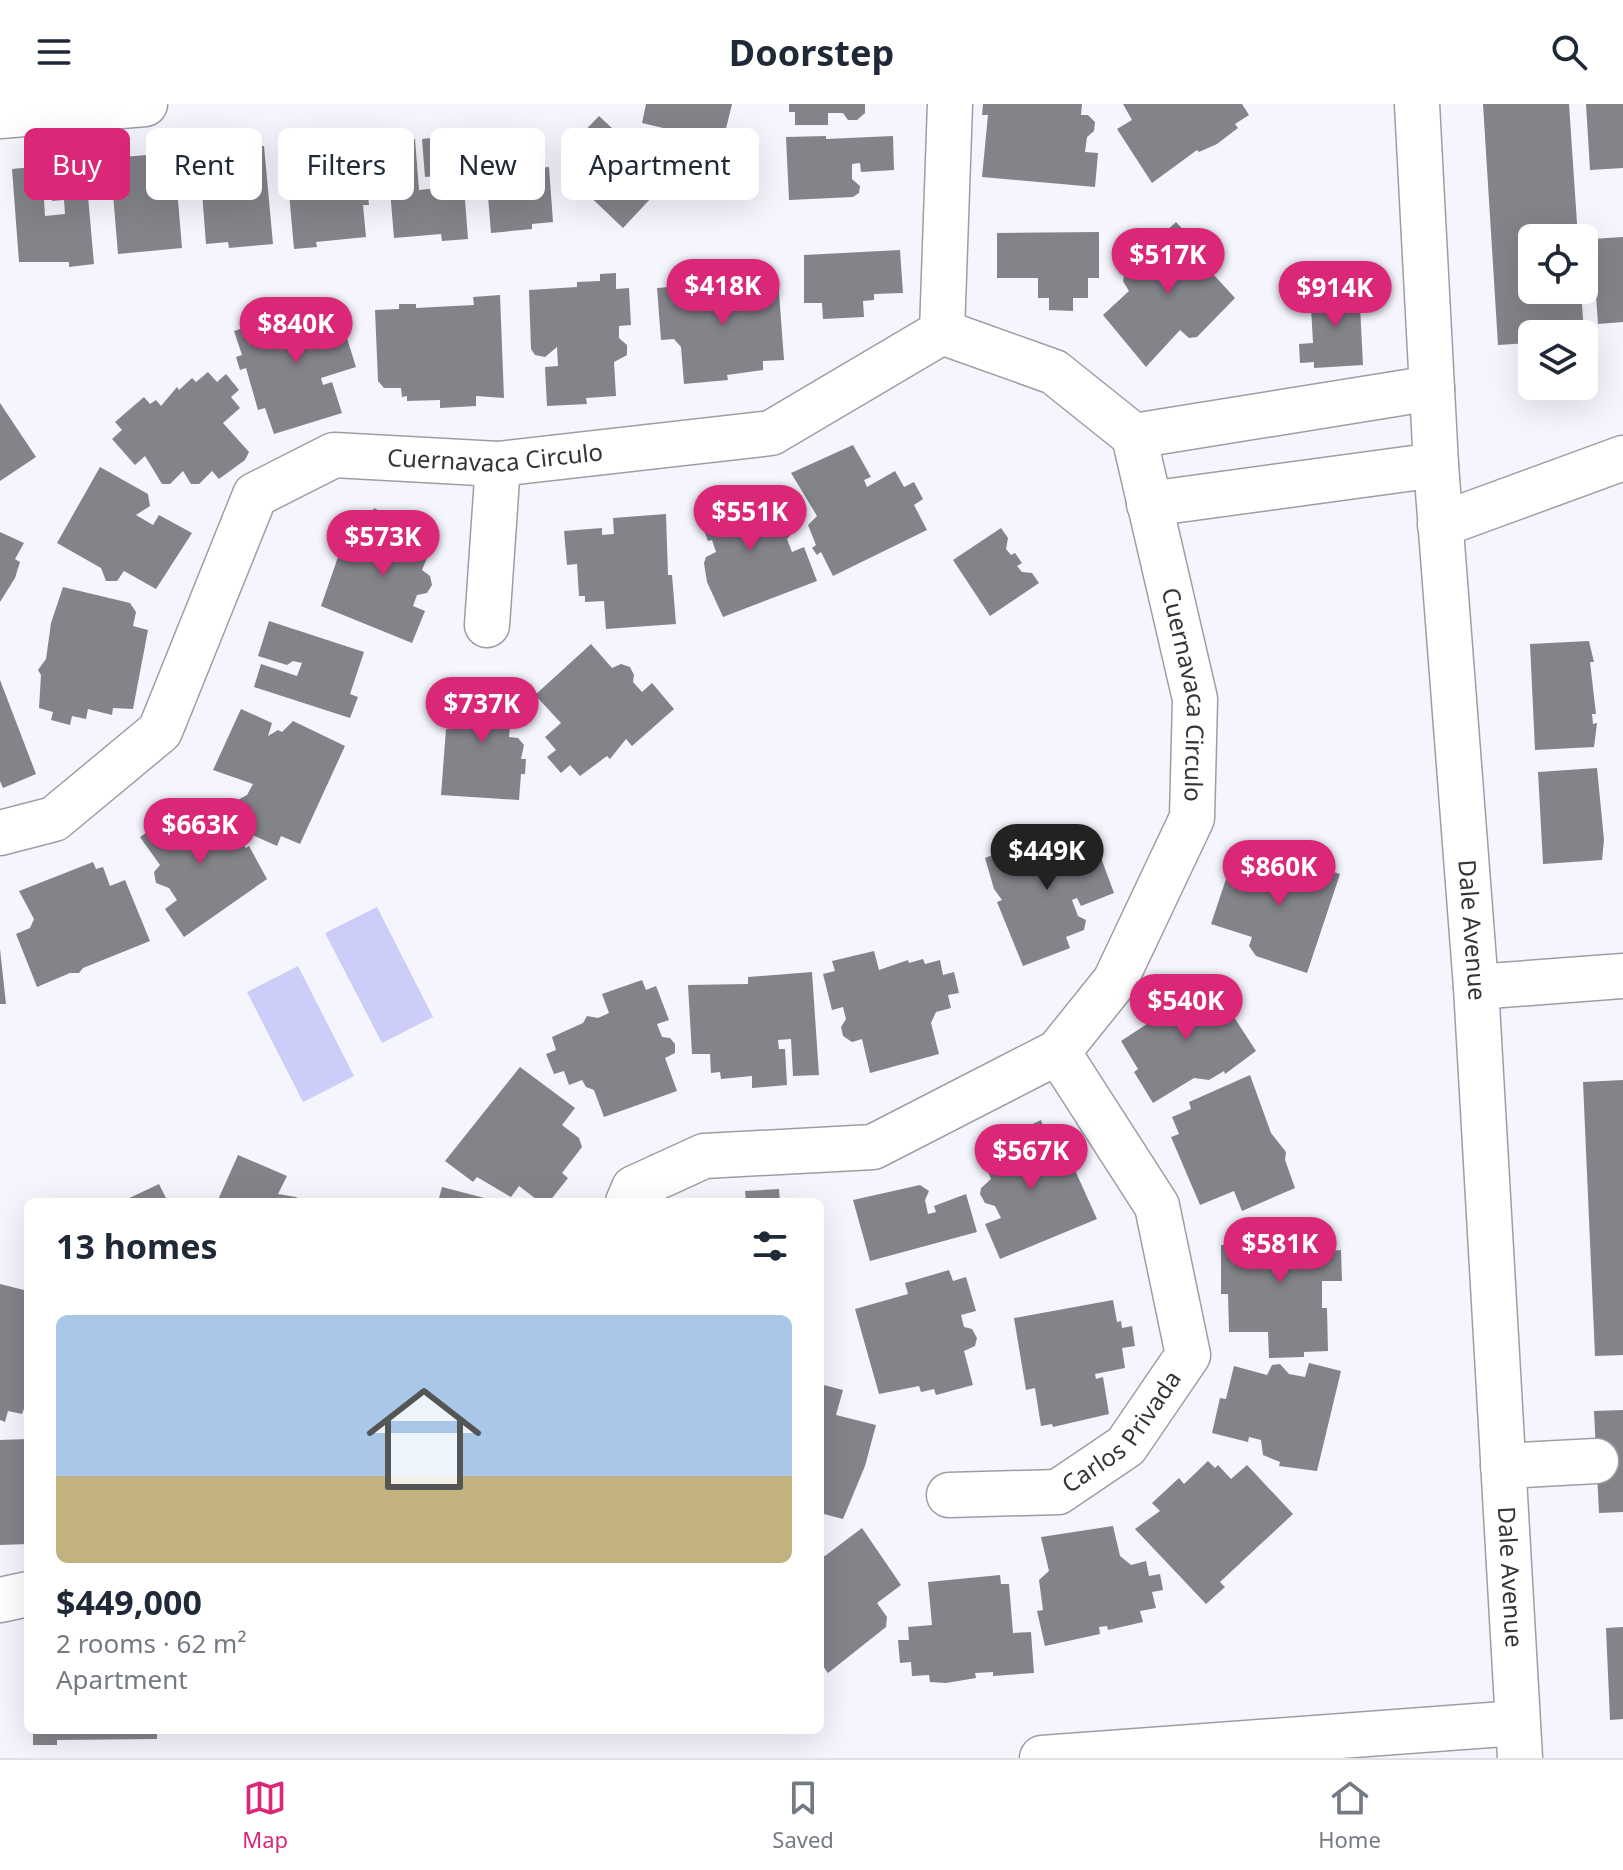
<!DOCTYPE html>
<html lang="en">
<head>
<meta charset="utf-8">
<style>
  body { margin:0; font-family:"Noto Sans",sans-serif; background:#f6f6f7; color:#1f2937; height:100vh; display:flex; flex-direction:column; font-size:30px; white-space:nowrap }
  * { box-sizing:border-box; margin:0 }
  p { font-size:26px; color:#747a83 }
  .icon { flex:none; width:44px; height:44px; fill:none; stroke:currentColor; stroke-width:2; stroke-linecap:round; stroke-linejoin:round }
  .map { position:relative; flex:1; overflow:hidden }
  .details { position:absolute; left:24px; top:1094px; width:800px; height:536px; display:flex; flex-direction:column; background:#fff; border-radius:12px; box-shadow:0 8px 32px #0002 }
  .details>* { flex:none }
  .guide { position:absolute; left:24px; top:24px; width:800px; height:72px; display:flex; gap:16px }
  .tools { position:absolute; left:1518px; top:120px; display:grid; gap:16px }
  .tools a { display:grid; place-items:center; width:80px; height:80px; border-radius:12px; background:#fff; box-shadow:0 8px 32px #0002; font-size:40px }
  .price { position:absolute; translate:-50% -68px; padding:0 18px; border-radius:28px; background:#db2777; color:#fff; font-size:26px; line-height:52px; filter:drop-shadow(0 2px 4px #0008) }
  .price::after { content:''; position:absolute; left:50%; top:48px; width:24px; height:18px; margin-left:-12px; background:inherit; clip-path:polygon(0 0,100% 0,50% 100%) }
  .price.current { background:#222; color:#fff }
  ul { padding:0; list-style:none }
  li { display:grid; align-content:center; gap:16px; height:424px; padding:0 32px }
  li+li { border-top:2px solid #e0e1e3 }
  li span { display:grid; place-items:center; height:248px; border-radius:12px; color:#555 }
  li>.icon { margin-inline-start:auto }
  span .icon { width:144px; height:144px; fill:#fffc; stroke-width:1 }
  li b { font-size:34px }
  h2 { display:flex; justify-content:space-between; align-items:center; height:96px; padding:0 32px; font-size:34px }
  .chip { padding:0 28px; border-radius:12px; background:#fff; box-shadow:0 8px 32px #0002; font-size:28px; line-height:72px }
  .chip.current { background:#db2777; color:#fff }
  header { display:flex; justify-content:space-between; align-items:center; height:104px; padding:0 32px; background:#fff; font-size:36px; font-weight:700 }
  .dock { display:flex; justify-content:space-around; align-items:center; height:112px; border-top:2px solid #e0e1e3; background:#fff; font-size:22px; color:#747a83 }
  .dock a { display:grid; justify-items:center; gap:4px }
  .dock .current { color:#db2777 }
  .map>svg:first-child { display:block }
  .green { fill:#cccdf9 }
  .building { fill:#83838a }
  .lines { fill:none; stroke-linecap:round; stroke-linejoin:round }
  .minor-casing { stroke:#9d9ea5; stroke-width:47 }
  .minor { stroke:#fff; stroke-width:44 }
  .labels { text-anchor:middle; stroke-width:7; stroke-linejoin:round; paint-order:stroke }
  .street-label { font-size:24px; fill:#353538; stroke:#fff }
</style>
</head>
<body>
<header><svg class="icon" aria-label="menu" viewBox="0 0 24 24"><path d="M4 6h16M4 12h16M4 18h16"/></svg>Doorstep<svg class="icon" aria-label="search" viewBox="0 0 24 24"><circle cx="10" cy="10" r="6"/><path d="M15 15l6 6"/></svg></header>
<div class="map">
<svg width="1623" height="1654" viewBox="0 0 1623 1654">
  <rect width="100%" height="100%" fill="#f5f5fd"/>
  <path class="green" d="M377 803 433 913 382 939 325 829Z
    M298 862 354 972 303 998 247 888Z"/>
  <path class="building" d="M646 0H732L724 33 706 29 705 34 642 19Z
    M789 0H865V9L857 16H848L843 9H828V21H795V8H789Z
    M983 0H1082L1081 11H1088L1095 18 1094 27 1087 33 1085 48 1098 49 1095 83 982 73 988 11H982Z
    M1123 0H1242L1249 11 1235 20 1238 24 1217 40 1199 48 1197 46 1152 79 1117 25 1132 16Z
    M1483 0H1569L1578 134H1532V186H1581L1584 230H1532V239L1498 241Z
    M1586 0H1623V64L1590 66Z
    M599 12 668 76 623 124 581 84 599 64 573 39Z
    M522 28 525 65 549 63 553 118 532 120V125L491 129 483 32Z
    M460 31 468 135 442 137 441 130 394 134 386 38 415 35 419 86 437 84 436 72 425 73 422 35Z
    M826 32V35L893 32 894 66 861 68 860 59 852 60V75L860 82 859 89 853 93 789 96 786 33Z
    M358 38 362 82H367L369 101H363L366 133 316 138 317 143 294 145 285 44 324 41 328 80 316 81V94L339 92 334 40Z
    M264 42 273 140 229 144 228 138 206 140 202 88 224 86 223 75H230L228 45Z
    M147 51 150 87 177 84 182 144 118 150 110 54Z
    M85 58 94 160 69 163V158H19L12 65 42 62 45 112 65 110 64 96 52 97 49 61Z
    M1176 118 1208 153 1202 158 1235 194 1197 233 1189 234 1180 226 1146 263 1103 211 1129 187 1123 177 1125 168 1133 164 1141 166 1152 156 1144 148Z
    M1099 128V174H1088V194H1073V207L1049 206V194H1038V174H997V129Z
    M1623 133V218L1598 220 1592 135Z
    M900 146 903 189 874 190V196L863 197 864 213 823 215 822 199H804V151Z
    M616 169V185L629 184 631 221 619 222V234L627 241V251L614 258 616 292 586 294 587 300 547 302 545 263 558 262 557 243 545 253 535 251 531 245 529 186 577 183V178L600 177V170Z
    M778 175 784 256 763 257V266L727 271 728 276 684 280 681 243 674 235 661 236 657 184Z
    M1359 182 1363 261 1314 264V258L1300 259 1299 240 1313 239 1310 185Z
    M500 191 504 294 476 292V302L440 304V296L407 297V292L402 293 401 284H384L378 277 375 206 399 205V200H416V204L474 201 473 193Z
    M335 196 356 263 321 274 323 281 332 278 342 309 274 330 265 304 258 306 246 264 240 266 236 253 242 251 234 227Z
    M208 268 217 278 226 270 239 286 231 293 240 304 223 319 249 348 245 356 219 375 212 367 199 380H191L183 367 170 380H162L145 352 135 361 112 335 122 326 115 318 144 293 150 300 156 296 161 302 177 283 179 286 192 274 196 278Z
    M0 299 36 353 0 377Z
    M853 341 871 373 864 376 867 383 895 367 904 383 914 378 923 395 914 401 927 426 833 472 821 448 817 451 812 444 816 441 808 421 817 412 791 369Z
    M100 363 148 390 150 402 136 411 153 421 159 411 192 429 156 485 124 467 117 477H106L101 464 57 439Z
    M761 384 773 416 784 415 791 419 793 428 787 435 792 448 804 443 817 477 723 513 707 478 704 459 706 453 716 448 712 436 708 437 695 403Z
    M374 404 435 435 422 466 430 472 432 481 427 489 417 491 413 502 425 507 412 539 321 502 338 453 346 447 355 448Z
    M666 410 668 471H672L676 520 606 525 604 497 585 498V492H579L577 460 567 461 564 427 602 424V431L614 430 613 414Z
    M1001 424 1008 434 1006 445 1011 451 1015 449 1022 459 1017 462 1022 468 1032 469 1039 479 990 512 953 456Z
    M0 428 24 439 15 455 20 458 15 474 0 498Z
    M63 483 130 499 136 508 133 522 148 526 133 605 113 604 112 611 88 605 86 615 72 612 70 621 51 616 53 608 39 604 41 571 38 566 46 555 51 519Z
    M269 517 364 548 350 590 358 593 350 614 254 583 261 560 297 572 302 559 293 557 287 561 258 552Z
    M1589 537 1594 558H1590L1596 610H1592L1593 620 1597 619 1594 643 1535 646 1530 540Z
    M591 540 612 564 621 560 630 563 634 571 633 578 642 588 652 579 674 605 632 642 626 635 610 655 607 652 580 672 570 661 561 669 547 653 556 646 545 633 561 619 535 591Z
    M0 576 36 670 3 684 0 677Z
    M449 582 518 585 515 623 510 622 509 633 518 634 524 641 521 655H526L525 670H521L519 696 441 691 446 625H453V615H446Z
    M241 605 272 619 268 632 278 626 282 628 293 617 345 642 300 740 281 732 277 742 250 730 256 714 240 707 236 697 247 691 253 680 213 666Z
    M1597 664 1604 736 1602 756 1543 760 1538 668Z
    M196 694 220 733 231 727 246 744 249 742 267 775 184 833 165 805 177 796 169 784 156 779 154 768 160 761 140 733Z
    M1090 724 1114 789 1081 802 1077 794 1072 796 1078 812 1086 816 1084 826 1066 833 1070 844 1023 862 997 798 1002 796 994 785 985 754 1037 733 1045 741 1046 758 1064 751 1058 737Z
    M1297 744 1318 750 1314 762 1340 770 1307 869 1256 852 1249 842 1252 833 1211 820 1231 760 1271 773 1279 750 1293 755Z
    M93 758 96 765 103 763 110 782 125 776 150 837 83 864 79 869H70L37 883 16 830 30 824 34 815 19 787Z
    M0 845 6 900H0Z
    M874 847 879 866 908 856 909 859 923 855 925 860 940 856 943 871 954 868 959 889 948 891 951 904 936 908 931 919 939 950 870 969 862 935 852 938 843 932 841 923 846 915 843 903 832 906 823 870 835 867 832 857Z
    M812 868 819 971 793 972 791 935 778 936 779 945H785L787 981 752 984V972L721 975 720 968 711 969 710 950H692L688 881 748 880V873Z
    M1188 872 1197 887 1202 883 1210 896 1216 893 1226 909 1230 907 1256 947 1225 970 1224 967 1209 976 1194 974 1153 999 1134 968 1138 965 1121 937 1150 918 1147 909 1150 902 1159 897 1168 901 1179 894 1171 883Z
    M642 876 646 886 656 882 669 916 657 920 662 933 670 934 675 940V949L665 954 677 987 604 1013 594 986 586 983 582 976 569 981 564 967 554 970 546 950 556 946 552 933 583 919 587 912 598 914 609 909 602 890Z
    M520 963 575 1004 562 1021 579 1034 582 1043 562 1069 568 1074 549 1098H540L519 1082 511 1093 477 1073 473 1078 445 1057Z
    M1250 971 1271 1029 1286 1048 1285 1056 1295 1084 1242 1107 1234 1087 1200 1101 1171 1033 1179 1030 1172 1013 1191 1005 1189 998Z
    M1623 976V1251L1595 1252 1583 978Z
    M1041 1016 1057 1064 1066 1060 1074 1064 1097 1115 1000 1155 985 1120 1001 1114 995 1102 985 1099 980 1090 981 1084 991 1075 979 1045Z
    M238 1051 287 1072 278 1090 296 1093 304 1098H217Z
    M159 1080 168 1098H121Z
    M920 1081 929 1087 925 1096 928 1110 936 1108 934 1102 966 1090 977 1128 870 1157 853 1096Z
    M442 1083 496 1097V1098H438Z
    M779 1085 780 1098H746L745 1087Z
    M1331 1122V1147L1341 1146 1342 1177H1322V1204H1327L1328 1247 1304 1248V1253L1269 1254 1268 1228H1229L1228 1190H1221V1141H1227V1125Z
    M949 1166 953 1177 966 1173 976 1207 961 1211 964 1223 972 1225 977 1234 975 1242 964 1247 973 1281 936 1291 934 1285 921 1288 919 1282 879 1290 855 1205 908 1190 905 1179Z
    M0 1180 28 1187V1294L22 1310 8 1307 5 1318 0 1316Z
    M1113 1196 1117 1218 1121 1217 1122 1224 1132 1222 1135 1242 1122 1244 1125 1264 1095 1270 1096 1275 1103 1273 1109 1310 1053 1323 1052 1320 1041 1322 1035 1284 1026 1286 1014 1214Z
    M1309 1259 1341 1267 1317 1367 1279 1362 1280 1358 1263 1351 1261 1336 1249 1333 1248 1338 1212 1329 1220 1294 1226 1295 1234 1262 1267 1271 1272 1261 1280 1260 1289 1270 1305 1273Z
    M820 1280 843 1286 836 1311 876 1321 865 1362 843 1415 820 1409Z
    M1623 1306V1408L1599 1409 1594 1307Z
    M28 1335V1440L0 1441V1336Z
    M1208 1357 1215 1364 1218 1361 1231 1375 1247 1361 1293 1410 1220 1478 1225 1483 1206 1500 1135 1425 1160 1407 1152 1399 1179 1374 1184 1380Z
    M1113 1422 1120 1452 1131 1461 1146 1457 1149 1472 1160 1470 1163 1486 1152 1488 1156 1504 1140 1507 1143 1518 1108 1526 1107 1522 1099 1523 1100 1530 1045 1542 1037 1507 1043 1506 1039 1476 1049 1467 1041 1433Z
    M862 1424 901 1481 877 1499 887 1513 886 1523 828 1569 820 1558V1449L825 1452Z
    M1000 1471 1001 1480H1009L1013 1529 1031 1528 1034 1569 993 1572V1568L975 1569 976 1574 946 1579 930 1578 929 1571 912 1572 911 1558 900 1559 898 1536H909L908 1523 932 1521 928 1478Z
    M1623 1523V1615L1610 1616 1606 1524Z
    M33 1626H157V1635L57 1636V1641H33Z"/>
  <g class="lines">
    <defs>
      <g id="minor">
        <path id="s1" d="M1417 0 1436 361 1476 883 1520 1654"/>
        <path d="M0 12 145 0"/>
        <path d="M942 228 950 0"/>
        <path d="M1134 332 1432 284"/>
        <path d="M1149 400 1436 361"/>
        <path d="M1440 421 1623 354"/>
        <path d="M487 521 498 360"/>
        <path id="s2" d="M0 729 54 715 160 627 255 391 334 351 498 360 771 329 942 228 1054 268 1134 332 1195 595 1192 714 1115 877 1058 948 873 1043 704 1052 634 1084 628 1098"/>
        <path d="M1476 883 1623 872"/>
        <path d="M1503 1362 1596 1357"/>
        <path id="s3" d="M949 1391 1058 1388 1126 1342 1188 1251 1157 1102 1058 948"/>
        <path d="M0 1496 28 1490"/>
        <path d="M1042 1654 1517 1619"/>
      </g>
    </defs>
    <use href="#minor" class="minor-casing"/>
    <use href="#minor" class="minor"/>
  </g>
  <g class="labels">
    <g class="street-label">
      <text dy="8" stroke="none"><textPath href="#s2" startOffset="698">Cuernavaca Circulo</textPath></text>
      <text dy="8" stroke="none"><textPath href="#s2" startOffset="1660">Cuernavaca Circulo</textPath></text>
      <text dy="8" stroke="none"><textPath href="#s1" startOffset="828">Dale Avenue</textPath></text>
      <text dy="8" stroke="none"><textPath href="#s3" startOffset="198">Carlos Privada</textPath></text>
      <text dy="8" stroke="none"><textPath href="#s1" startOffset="1476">Dale Avenue</textPath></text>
    </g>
  </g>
</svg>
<div class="tools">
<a><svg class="icon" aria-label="locate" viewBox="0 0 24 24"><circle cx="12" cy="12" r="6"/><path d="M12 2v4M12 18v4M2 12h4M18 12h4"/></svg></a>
<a><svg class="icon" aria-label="layers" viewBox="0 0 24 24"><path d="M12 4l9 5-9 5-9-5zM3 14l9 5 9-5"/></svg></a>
</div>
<b class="price" style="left:1168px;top:192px">$517K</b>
<b class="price" style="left:723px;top:223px">$418K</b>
<b class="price" style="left:1335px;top:225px">$914K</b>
<b class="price" style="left:296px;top:261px">$840K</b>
<b class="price" style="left:750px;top:449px">$551K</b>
<b class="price" style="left:383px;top:474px">$573K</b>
<b class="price" style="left:482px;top:641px">$737K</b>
<b class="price" style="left:200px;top:762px">$663K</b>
<b class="price current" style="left:1047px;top:788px">$449K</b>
<b class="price" style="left:1279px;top:804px">$860K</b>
<b class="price" style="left:1186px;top:938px">$540K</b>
<b class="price" style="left:1031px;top:1088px">$567K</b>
<b class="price" style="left:1280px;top:1181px">$581K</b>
<div class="guide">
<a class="chip current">Buy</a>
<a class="chip">Rent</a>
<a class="chip">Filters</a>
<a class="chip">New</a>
<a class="chip">Apartment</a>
</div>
<section class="details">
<h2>13 homes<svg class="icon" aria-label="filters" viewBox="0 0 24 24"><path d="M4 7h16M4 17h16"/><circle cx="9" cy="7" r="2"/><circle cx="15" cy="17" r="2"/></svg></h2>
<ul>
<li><span style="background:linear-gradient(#a9c7e8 65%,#c2b280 0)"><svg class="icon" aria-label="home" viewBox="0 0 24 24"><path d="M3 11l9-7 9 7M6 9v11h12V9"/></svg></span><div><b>$449,000</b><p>2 rooms · 62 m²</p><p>Apartment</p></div></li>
</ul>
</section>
</div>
<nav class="dock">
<a class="current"><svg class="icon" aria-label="map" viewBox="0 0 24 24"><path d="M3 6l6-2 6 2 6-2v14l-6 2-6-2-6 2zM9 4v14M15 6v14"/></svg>Map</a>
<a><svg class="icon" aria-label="saved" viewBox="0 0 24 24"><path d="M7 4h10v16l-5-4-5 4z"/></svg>Saved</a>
<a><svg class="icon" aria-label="home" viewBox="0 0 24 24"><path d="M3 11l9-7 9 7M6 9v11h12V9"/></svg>Home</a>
</nav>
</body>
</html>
